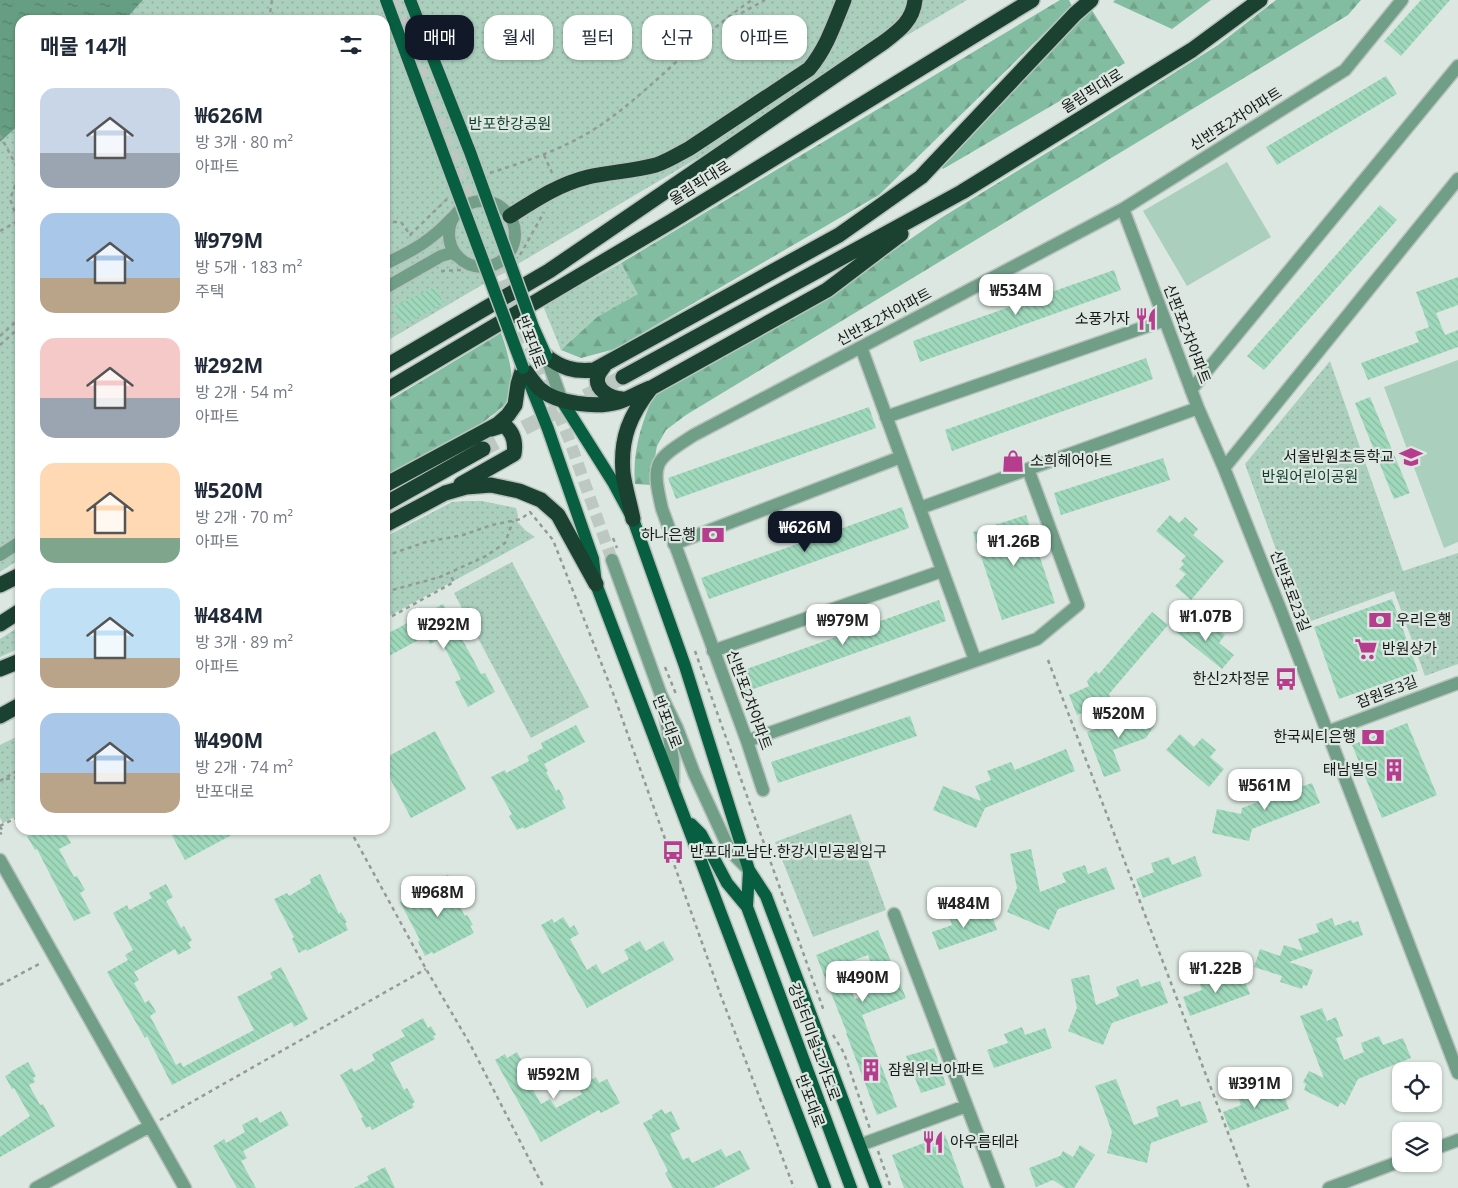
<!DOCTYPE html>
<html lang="ko">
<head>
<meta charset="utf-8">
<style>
  body { margin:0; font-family:"Open Sans","Noto Sans KR",sans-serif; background:#f6f6f7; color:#1f2937; height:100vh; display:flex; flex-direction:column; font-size:19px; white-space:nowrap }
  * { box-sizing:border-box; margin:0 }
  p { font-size:16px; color:#747a83 }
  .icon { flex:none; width:28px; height:28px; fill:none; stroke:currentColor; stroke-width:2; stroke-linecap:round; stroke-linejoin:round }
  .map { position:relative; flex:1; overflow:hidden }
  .sheet { position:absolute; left:15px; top:15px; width:375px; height:820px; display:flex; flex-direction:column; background:#fff; border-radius:15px; box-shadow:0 1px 4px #0004 }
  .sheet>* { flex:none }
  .banner { position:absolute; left:405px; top:15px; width:475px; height:45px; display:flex; gap:10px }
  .buttons { position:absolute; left:1392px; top:1062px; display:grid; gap:10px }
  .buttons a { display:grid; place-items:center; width:50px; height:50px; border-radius:10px; background:#fff; box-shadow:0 1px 4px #0004; font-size:25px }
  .price { position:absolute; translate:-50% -42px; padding:0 11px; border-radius:10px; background:#fff; color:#222; font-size:16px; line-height:32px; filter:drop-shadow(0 1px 2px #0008) }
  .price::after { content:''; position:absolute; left:50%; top:30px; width:15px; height:11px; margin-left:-8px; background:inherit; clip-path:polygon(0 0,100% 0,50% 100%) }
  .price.active { background:#111827; color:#fff }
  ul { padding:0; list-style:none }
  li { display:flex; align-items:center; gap:15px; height:125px; padding:0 25px }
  li span { display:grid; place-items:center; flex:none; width:140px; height:100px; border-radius:15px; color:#555 }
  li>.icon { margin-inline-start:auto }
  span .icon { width:60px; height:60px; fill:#fffc; stroke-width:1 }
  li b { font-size:21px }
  h2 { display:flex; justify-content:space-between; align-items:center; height:60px; padding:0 25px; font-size:21px }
  .pill { padding:0 18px; border-radius:15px; background:#fff; box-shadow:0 1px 4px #0004; font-size:18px; line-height:45px }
  .pill.active { background:#111827; color:#fff }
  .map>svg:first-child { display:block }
  .green { fill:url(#green-dots) }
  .forest { fill:url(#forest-firs) }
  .pitch { fill:#abcfbd }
  .water { fill:url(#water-ripples) }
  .building { fill:url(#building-back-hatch); fill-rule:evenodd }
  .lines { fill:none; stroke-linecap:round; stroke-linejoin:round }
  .minor-tunnel { stroke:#bec8c3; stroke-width:12; stroke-dasharray:12 6; stroke-linecap:butt }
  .highway-tunnel { stroke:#bec8c3; stroke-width:15; stroke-dasharray:15 8; stroke-linecap:butt }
  .minor-casing { stroke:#b8c2bd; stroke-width:15 }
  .major-casing { stroke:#b8c2bd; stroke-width:15 }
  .highway-casing { stroke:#b8c2bd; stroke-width:18 }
  .path { stroke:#939b97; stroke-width:2.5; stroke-dasharray:4 4; stroke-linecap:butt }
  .minor { stroke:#709e87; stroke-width:12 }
  .major { stroke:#075e41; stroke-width:12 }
  .highway { stroke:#1b4131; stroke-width:15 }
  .major-bridge-casing { stroke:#b8c2bd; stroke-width:15; stroke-linecap:butt }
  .major-bridge { stroke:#075e41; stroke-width:12 }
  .labels { text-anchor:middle; stroke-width:4.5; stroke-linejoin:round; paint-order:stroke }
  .street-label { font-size:15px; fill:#151917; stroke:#dce7e1 }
  .park-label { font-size:15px; fill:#0f3f2c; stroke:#dce7e1 }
  .poi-label { font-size:15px; fill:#151917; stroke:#dce7e1; text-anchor:end }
</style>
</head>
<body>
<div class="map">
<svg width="1458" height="1188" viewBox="0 0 1458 1188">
  <defs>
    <pattern id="green-dots" width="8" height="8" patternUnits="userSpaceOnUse" patternTransform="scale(1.25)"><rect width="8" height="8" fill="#abcfbd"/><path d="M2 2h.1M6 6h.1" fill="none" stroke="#92b1a2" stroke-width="1.8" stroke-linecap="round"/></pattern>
    <pattern id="forest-firs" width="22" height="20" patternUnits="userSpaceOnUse" patternTransform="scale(1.25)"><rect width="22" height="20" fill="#83bda1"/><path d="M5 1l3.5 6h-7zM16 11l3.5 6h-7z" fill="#70a28a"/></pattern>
    <pattern id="water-ripples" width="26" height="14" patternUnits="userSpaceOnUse" patternTransform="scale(1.25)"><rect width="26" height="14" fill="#669e83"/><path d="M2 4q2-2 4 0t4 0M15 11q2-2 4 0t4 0" fill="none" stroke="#53806a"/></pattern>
    <pattern id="building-back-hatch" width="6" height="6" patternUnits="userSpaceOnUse" patternTransform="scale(1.25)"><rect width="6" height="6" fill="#9fd9bc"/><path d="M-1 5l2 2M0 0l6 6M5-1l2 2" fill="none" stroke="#88baa1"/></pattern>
  </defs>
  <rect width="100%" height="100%" fill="#dce7e1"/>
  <path class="green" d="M143 0H967L385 342V20H125Z
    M20 124V559L0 572V142Z
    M621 263 639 294 597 317 561 350 543 306Z
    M1330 361 1403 571 1458 553V664L1425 676 1394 591 1303 624 1245 464Z
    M466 501H482L516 508 518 516 516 520 525 530 535 537 385 618V537L452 502Z
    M512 562 589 707 531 738 454 593Z
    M20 626V648L0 657V639Z
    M20 735V814L3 823 0 818V745Z
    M851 814 886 910 813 937 775 842Z"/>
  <path class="forest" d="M1060 0H1069L1072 6 879 195 615 349 581 358 561 350 597 317 638 294 621 263Z
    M1115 0H1211L1172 29 1113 2Z
    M1276 0H1361L1348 15 686 415 666 430 657 446 650 485 635 484C632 452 642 421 655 392L861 273 941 218 1097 122 1218 45Z
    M1090 7 1125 63 943 169 940 163Z
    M501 333C507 349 517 383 509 398 503 409 492 415 483 422L485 426 385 479V403Z"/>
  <path class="pitch" d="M1227 162 1271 237 1187 286 1143 211Z
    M1458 360V542L1444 548 1384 387Z"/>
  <path class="water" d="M0 0H143L125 20H20V124L0 142Z"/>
  <path class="building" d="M1421 0H1450L1401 56 1384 41Z
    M1386 76 1397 94 1277 165 1266 147Z
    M1380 205 1397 220 1264 370 1247 356Z
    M1114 270 1121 290 920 362 913 341Z
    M1458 277V305L1436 313 1445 335 1458 330V347L1368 380 1361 363 1419 342 1415 332 1429 327 1416 292Z
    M435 287 444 304 402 325 393 307Z
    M1146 358 1153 379 952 451 945 430Z
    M1370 397 1410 493 1394 499 1355 403Z
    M869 407 876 428 676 499 668 478Z
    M1163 458 1170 480 1061 515 1054 493Z
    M902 507 909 528 709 599 701 578Z
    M1026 515 1055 603 1002 620 973 532Z
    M1170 515 1179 523 1185 517 1198 529 1193 535 1224 561 1191 600 1175 586 1186 574 1179 569 1184 564 1181 561 1186 556 1156 531Z
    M1392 599 1418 671 1339 699 1314 627Z
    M939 600 946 621 745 692 738 672Z
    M443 604 481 674 485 673 495 692 468 707 455 682 461 679 440 639 430 644 426 636 385 658V635Z
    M1152 612 1168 625 1109 694 1111 700 1077 715 1069 695 1089 686 1087 681 1096 671 1099 674Z
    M1187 618 1203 631 1209 622 1225 635 1219 643 1234 655 1222 669 1176 632Z
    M1148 709 1154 726 1146 738 1113 750 1121 771 1104 777 1087 732Z
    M910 716 917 736 778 783 771 762Z
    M1407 723 1437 795 1382 818 1352 745Z
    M576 725 585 742 544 764 548 771 546 772 556 791 559 789 564 799 562 801 566 808 524 829 523 827 517 830 509 816 512 814 491 777 505 770 506 773 529 761 527 756 543 748 541 743Z
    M435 731 466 789 411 818 385 769V758Z
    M1180 734 1194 747 1202 738 1216 750 1210 757 1224 769 1209 787 1166 750Z
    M1066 749 1075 771 985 808 976 828 933 810 943 786 981 801 975 786 991 780 987 771 1011 762 1015 770Z
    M1286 781 1289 791 1312 783 1320 803 1252 829 1249 841 1212 833 1217 809 1241 814 1242 808 1271 797 1267 788Z
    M29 830H64L71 843 59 849 74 877 77 876 85 890 80 893 91 913 74 921 37 849 35 850 27 836 31 834Z
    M169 830H241L185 860Z
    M1031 849 1040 892 1066 882 1062 873 1085 865 1088 874 1106 867 1115 889 1058 909 1049 930 1007 912 1017 888 1010 854Z
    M1195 856 1202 876 1143 898 1136 879 1154 872 1151 863 1169 857 1172 865Z
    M320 874 339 914 341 912 347 922 345 923 348 930 307 951 306 949 299 953 292 939 294 937 274 899 287 893 289 896 311 883 310 879Z
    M448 875 453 884 450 885 456 897H454L465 916 467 915 473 925 470 926 474 933 433 954 432 952 425 956 418 942 420 940 400 902 413 895 415 898 437 886 435 882Z
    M166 884 173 897 166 901 181 928 184 926 192 940 188 943 191 948 178 955 175 949 134 972 139 980 134 983 145 1003 149 1000 156 1012 150 1016 176 1065 181 1062 183 1067 254 1030 237 997 273 978 270 973 281 967 308 1019 294 1027 292 1022 172 1085 147 1036 145 1038 107 972 128 960 125 955 133 950 113 913 127 905 129 910 152 898 149 893Z
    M967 909 970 917 990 910 997 930 939 950 932 932 952 925 949 916Z
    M563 917 570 928 574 925 579 934 570 939 587 970 596 964 602 974 629 959 624 950 640 941 646 951 663 941 674 960 587 1008 541 925 552 919 554 923Z
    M1332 918 1335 926 1351 920 1353 923 1358 921 1363 935 1289 962 1313 970 1307 986 1303 985 1302 989 1280 982 1282 976 1254 967 1260 949 1280 956 1284 945 1303 951 1298 939 1319 932 1316 924Z
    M878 930 906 998 862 1015 897 1107 877 1115 846 1033H847L816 955ZM868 955 881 989 855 999 841 965Z
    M1089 975 1096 1005 1119 996 1116 987 1138 979 1141 987 1160 981 1168 1003 1112 1023 1103 1045 1068 1031 1077 1008 1071 979Z
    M1216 975 1219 984 1242 975 1250 994 1190 1016 1183 997 1202 990 1199 982Z
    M1322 1008 1327 1021 1336 1017 1343 1036 1336 1038 1344 1060 1364 1052 1361 1043 1379 1036 1383 1045 1403 1038 1411 1058 1358 1079 1345 1105 1341 1102 1338 1107 1304 1090 1306 1084 1303 1082 1309 1071 1324 1078 1300 1016Z
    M423 1018 428 1028 431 1026 436 1035 433 1036 435 1039 390 1063 404 1090 407 1088 415 1102 412 1104 414 1107 372 1130 370 1126 366 1128 361 1118 363 1117 340 1075 352 1068 354 1072 375 1060 372 1054 405 1036 401 1030Z
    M1022 1027 1025 1035 1045 1028 1052 1048 994 1068 987 1050 1008 1043 1004 1034Z
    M934 1048 946 1085 921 1093 906 1056Z
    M517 1052 523 1063 528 1060 533 1069 524 1074 541 1104 550 1099 556 1108 582 1094 578 1087 596 1077 599 1083 607 1079 620 1103 601 1113 599 1110 541 1142 495 1060 505 1054 507 1058Z
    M28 1062 36 1076 33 1078 35 1082 29 1085 40 1105 43 1104 55 1126 0 1157V1137L30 1116 14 1088 12 1089 5 1076 11 1073 10 1072Z
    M1116 1079 1134 1125 1159 1116 1156 1107 1178 1099 1181 1107 1200 1101 1208 1122 1151 1143 1147 1163 1107 1153 1112 1132 1095 1086Z
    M1256 1090 1259 1099 1282 1090 1289 1109 1230 1131 1223 1112 1241 1105 1238 1097Z
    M662 1109 665 1114 671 1111 680 1129 670 1134 683 1160 689 1157 692 1163 721 1149 726 1157 740 1150 750 1169 713 1188H673L665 1173 668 1171 643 1123 653 1118 652 1115Z
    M281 1111 289 1125 243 1151 247 1158 241 1161 256 1188H237L213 1146 224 1139 226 1143 245 1132 242 1125 257 1117 260 1123Z
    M945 1135 964 1188H904L892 1155Z
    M1080 1145 1095 1155 1074 1188H1065L1053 1180 1036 1187 1029 1168 1060 1156 1063 1151 1073 1157Z
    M385 1167 395 1188H354L369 1180 367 1176Z"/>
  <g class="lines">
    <path class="minor-tunnel" d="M394 0 470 202
      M495 264 569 439 612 560"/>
    <path class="highway-tunnel" d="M483 449 623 377"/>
    <defs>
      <path id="minor" d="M449 234a33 33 0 1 1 66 0a33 33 0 1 1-66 0Z
        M1123 209 1198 408 1224 468 1281 611 1458 1073
        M385 264C412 251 431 241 452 218
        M385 288 441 256 451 253 457 256
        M861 347 975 660
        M546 356 562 401
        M1191 390 1458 66
        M886 417 1165 320
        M1224 468 1458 179
        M920 508 1198 408
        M674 544 901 457
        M0 555 20 542
        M612 560 661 695 677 728 694 773 730 851 749 870
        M713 651 942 571
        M665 714 673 760V783
        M1327 732 1458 683
        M747 741 1037 639 1078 605 1028 469
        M763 790 747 741 662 509C651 461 654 461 694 435L1123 209 1345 70 1402 0
        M0 860 185 1188
        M894 914 998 1188
        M860 1145 966 1106
        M1434 1149 1458 1140
        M36 1188 150 1126
        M1329 1188 1401 1161"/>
      <path id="major" d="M528 379 548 429 593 559 596 584 825 1188
        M562 401 613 482 633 519 685 666 749 870 766 896 876 1188
        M691 824 701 834 727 883 747 907 851 1188
        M747 907 749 870"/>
      <path id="highway" d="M510 216C535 200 559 184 588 177 610 172 634 171 656 165 668 161 679 154 690 148L809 69C826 49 834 25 844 0
        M546 356C561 368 574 372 594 370L839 235 921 177 1075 14 1091 0
        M604 366C602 369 599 372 598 376 594 390 611 398 622 399
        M385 367 549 271 884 42C900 30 913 20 915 0
        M523 368C529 375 534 384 540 389 557 404 597 408 618 402 629 399 639 392 650 388
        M623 377 962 192 1192 50 1260 0
        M385 391 672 221 1032 0
        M461 484 514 454C516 442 513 432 504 425L491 429
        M385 485 498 424 508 415 515 405 518 384 523 368
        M385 504 483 449
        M633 519C630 504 625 488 623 473 620 438 630 415 651 388L827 290 901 234
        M385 525 445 493 466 487 491 485 519 491 541 500 558 515 596 584
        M0 585 20 575
        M0 624 20 611
        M0 669 20 661
        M0 716 20 705"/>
    </defs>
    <use href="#minor" class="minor-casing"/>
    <use href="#major" class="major-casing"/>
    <use href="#highway" class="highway-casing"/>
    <path class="path" d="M269 20 272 0
      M727 21 765 0
      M0 135 20 173 10 199 20 227
      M544 155 553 175
      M490 173C530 160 570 147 605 122 657 85 699 35 752 0
      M385 222H401L411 236
      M0 231 20 220
      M410 235 447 199
      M520 255 544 212
      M441 271 461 270 463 266
      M0 336 20 318
      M0 345 20 327
      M613 538 617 548
      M385 556 426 542 463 535 492 525 521 519 530 512 553 540 613 693 721 996 794 1188
      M385 592 440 577 486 556 505 543 513 521
      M385 620 454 582 449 573
      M695 651 824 1011
      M1048 660 1249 1188
      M665 667 676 694
      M6 779 20 777
      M0 781 20 769
      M0 826 20 816
      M0 826 3 832 0 834
      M350 830 426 969 470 1044 544 1188
      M0 985 39 964
      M833 1035 844 1053 870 1129
      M160 1120 426 969
      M878 1151 891 1188"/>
    <use href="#minor" class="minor"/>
    <use href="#major" class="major"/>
    <use href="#highway" class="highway"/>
    <defs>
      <path id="major-bridge" d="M386 0 523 368
        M410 0 470 152 533 327 546 356"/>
    </defs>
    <use href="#major-bridge" class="major-bridge-casing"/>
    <use href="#major-bridge" class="major-bridge"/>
  </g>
  <defs>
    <symbol id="restaurant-bare" viewBox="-9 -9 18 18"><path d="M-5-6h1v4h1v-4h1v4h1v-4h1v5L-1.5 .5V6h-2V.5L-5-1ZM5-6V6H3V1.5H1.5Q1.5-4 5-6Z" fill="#b63c8e" stroke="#dce7e1" stroke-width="2.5" paint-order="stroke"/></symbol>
    <symbol id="school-bare" viewBox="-9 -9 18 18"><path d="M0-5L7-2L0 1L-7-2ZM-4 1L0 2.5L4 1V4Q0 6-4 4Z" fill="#b63c8e" stroke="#dce7e1" stroke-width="2.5" paint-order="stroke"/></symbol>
    <symbol id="shop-bare" viewBox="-9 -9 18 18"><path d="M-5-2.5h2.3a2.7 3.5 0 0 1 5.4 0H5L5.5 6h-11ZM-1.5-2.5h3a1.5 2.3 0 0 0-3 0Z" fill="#b63c8e" stroke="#dce7e1" stroke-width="2.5" paint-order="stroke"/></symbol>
    <symbol id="bank-bare" viewBox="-9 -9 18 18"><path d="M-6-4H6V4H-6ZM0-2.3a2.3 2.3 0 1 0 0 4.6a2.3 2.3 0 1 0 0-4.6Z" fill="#b63c8e" stroke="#dce7e1" stroke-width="2.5" paint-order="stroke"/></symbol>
    <symbol id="supermarket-bare" viewBox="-9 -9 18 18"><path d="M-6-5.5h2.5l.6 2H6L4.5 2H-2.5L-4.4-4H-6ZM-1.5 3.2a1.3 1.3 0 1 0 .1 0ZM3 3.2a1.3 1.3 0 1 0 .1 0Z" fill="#b63c8e" stroke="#dce7e1" stroke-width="2.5" paint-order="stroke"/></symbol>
    <symbol id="bus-bare" viewBox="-9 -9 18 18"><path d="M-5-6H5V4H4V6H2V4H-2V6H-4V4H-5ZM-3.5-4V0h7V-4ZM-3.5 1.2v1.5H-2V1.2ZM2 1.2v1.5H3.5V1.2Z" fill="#b63c8e" stroke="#dce7e1" stroke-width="2.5" paint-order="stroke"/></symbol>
    <symbol id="building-bare" viewBox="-9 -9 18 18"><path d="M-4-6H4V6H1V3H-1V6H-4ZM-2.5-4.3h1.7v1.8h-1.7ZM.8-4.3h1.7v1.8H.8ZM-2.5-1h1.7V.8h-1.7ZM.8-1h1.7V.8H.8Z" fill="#b63c8e" stroke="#dce7e1" stroke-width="2.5" paint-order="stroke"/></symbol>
  </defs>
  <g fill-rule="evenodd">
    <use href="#restaurant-bare" x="1130" y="303" width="32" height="32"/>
    <use href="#school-bare" x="1395" y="441" width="32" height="32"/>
    <use href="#shop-bare" x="997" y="445" width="32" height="32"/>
    <use href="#bank-bare" x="697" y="519" width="32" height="32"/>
    <use href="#bank-bare" x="1364" y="604" width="32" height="32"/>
    <use href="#supermarket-bare" x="1350" y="633" width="32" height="32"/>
    <use href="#bus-bare" x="1270" y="663" width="32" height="32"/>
    <use href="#bank-bare" x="1357" y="721" width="32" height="32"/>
    <use href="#building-bare" x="1378" y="754" width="32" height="32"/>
    <use href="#bus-bare" x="657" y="836" width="32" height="32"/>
    <use href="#building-bare" x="855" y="1054" width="32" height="32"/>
    <use href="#restaurant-bare" x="917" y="1126" width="32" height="32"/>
  </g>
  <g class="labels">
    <g class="street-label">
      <text transform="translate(1092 91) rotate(-32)" y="5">올림픽대로</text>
      <text transform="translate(1236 119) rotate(-32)" y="5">신반포2차아파트</text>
      <text transform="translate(700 183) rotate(-32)" y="5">올림픽대로</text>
      <text transform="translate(884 317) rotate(-28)" y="5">신반포2차아파트</text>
      <text transform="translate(1187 334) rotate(69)" y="5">신판포2차아파트</text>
      <text transform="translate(531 342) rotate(69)" y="5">반포대로</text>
      <text transform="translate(1290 591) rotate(69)" y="5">신반포로23길</text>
      <text transform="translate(1387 692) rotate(-21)" y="5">잠원로3길</text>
      <text transform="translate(749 700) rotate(70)" y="5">신반포2차아파트</text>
      <text transform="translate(667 722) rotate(69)" y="5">반포대로</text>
      <text transform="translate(814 1042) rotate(70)" y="5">강남터미널고가도로</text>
      <text transform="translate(810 1101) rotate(69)" y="5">반포대로</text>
    </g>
    <g class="park-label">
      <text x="510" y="129">반포한강공원</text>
      <text x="1310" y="482">반원어린이공원</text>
    </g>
    <g class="poi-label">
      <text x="1130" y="324">소풍가자</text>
      <text x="1394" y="462">서울반원초등학교</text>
      <text x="1030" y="466" text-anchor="start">소희헤어아트</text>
      <text x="696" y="540">하나은행</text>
      <text x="1396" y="625" text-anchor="start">우리은행</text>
      <text x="1382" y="654" text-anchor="start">반원상가</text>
      <text x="1270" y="684">한신2차정문</text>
      <text x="1356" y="742">한국씨티은행</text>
      <text x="1378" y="775">태남빌딩</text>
      <text x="690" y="857" text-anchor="start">반포대교남단.한강시민공원입구</text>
      <text x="888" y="1075" text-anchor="start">잠원위브아파트</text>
      <text x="950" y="1147" text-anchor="start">아우름테라</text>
    </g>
  </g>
</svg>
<div class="buttons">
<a><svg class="icon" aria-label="locate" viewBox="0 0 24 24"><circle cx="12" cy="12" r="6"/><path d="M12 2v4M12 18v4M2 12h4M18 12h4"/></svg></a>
<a><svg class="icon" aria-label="layers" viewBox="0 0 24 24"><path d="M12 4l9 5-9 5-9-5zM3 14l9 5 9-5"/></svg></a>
</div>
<b class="price" style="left:1016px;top:316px">₩534M</b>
<b class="price active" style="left:805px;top:553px">₩626M</b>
<b class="price" style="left:1014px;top:567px">₩1.26B</b>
<b class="price" style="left:1206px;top:642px">₩1.07B</b>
<b class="price" style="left:843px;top:646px">₩979M</b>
<b class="price" style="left:444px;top:650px">₩292M</b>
<b class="price" style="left:1119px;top:739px">₩520M</b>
<b class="price" style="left:1265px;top:811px">₩561M</b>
<b class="price" style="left:438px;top:918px">₩968M</b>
<b class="price" style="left:964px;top:929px">₩484M</b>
<b class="price" style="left:1216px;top:994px">₩1.22B</b>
<b class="price" style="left:863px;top:1003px">₩490M</b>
<b class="price" style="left:554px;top:1100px">₩592M</b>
<b class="price" style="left:1255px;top:1109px">₩391M</b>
<div class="banner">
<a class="pill active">매매</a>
<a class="pill">월세</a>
<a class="pill">필터</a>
<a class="pill">신규</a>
<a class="pill">아파트</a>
</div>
<section class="sheet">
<h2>매물 14개<svg class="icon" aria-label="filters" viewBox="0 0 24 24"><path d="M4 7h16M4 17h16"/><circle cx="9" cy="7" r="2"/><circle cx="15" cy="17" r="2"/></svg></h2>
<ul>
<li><span style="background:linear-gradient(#c9d6e8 65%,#9aa5b1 0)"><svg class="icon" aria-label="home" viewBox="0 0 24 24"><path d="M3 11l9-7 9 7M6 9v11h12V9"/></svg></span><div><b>₩626M</b><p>방 3개 · 80 m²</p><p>아파트</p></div></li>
<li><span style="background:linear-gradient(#a9c7e8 65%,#b9a48a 0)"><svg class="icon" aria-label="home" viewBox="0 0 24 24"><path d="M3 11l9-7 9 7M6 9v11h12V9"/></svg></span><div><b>₩979M</b><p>방 5개 · 183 m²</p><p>주택</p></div></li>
<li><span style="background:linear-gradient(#f6c9c9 60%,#9aa5b1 0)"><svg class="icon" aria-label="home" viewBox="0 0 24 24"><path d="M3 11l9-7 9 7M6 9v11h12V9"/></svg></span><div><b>₩292M</b><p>방 2개 · 54 m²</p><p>아파트</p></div></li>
<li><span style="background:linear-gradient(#ffd9b3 75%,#7fa58c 0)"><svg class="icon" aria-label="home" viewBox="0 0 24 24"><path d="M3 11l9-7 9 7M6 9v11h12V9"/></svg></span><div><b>₩520M</b><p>방 2개 · 70 m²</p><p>아파트</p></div></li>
<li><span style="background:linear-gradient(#bfe0f5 70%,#b9a48a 0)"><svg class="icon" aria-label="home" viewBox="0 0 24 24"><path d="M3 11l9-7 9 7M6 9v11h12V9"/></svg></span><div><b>₩484M</b><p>방 3개 · 89 m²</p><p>아파트</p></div></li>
<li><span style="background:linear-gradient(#a9c7e8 60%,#b9a48a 0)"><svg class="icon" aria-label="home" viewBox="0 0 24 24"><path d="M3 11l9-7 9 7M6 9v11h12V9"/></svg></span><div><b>₩490M</b><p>방 2개 · 74 m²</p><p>반포대로</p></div></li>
</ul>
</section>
</div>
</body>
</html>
